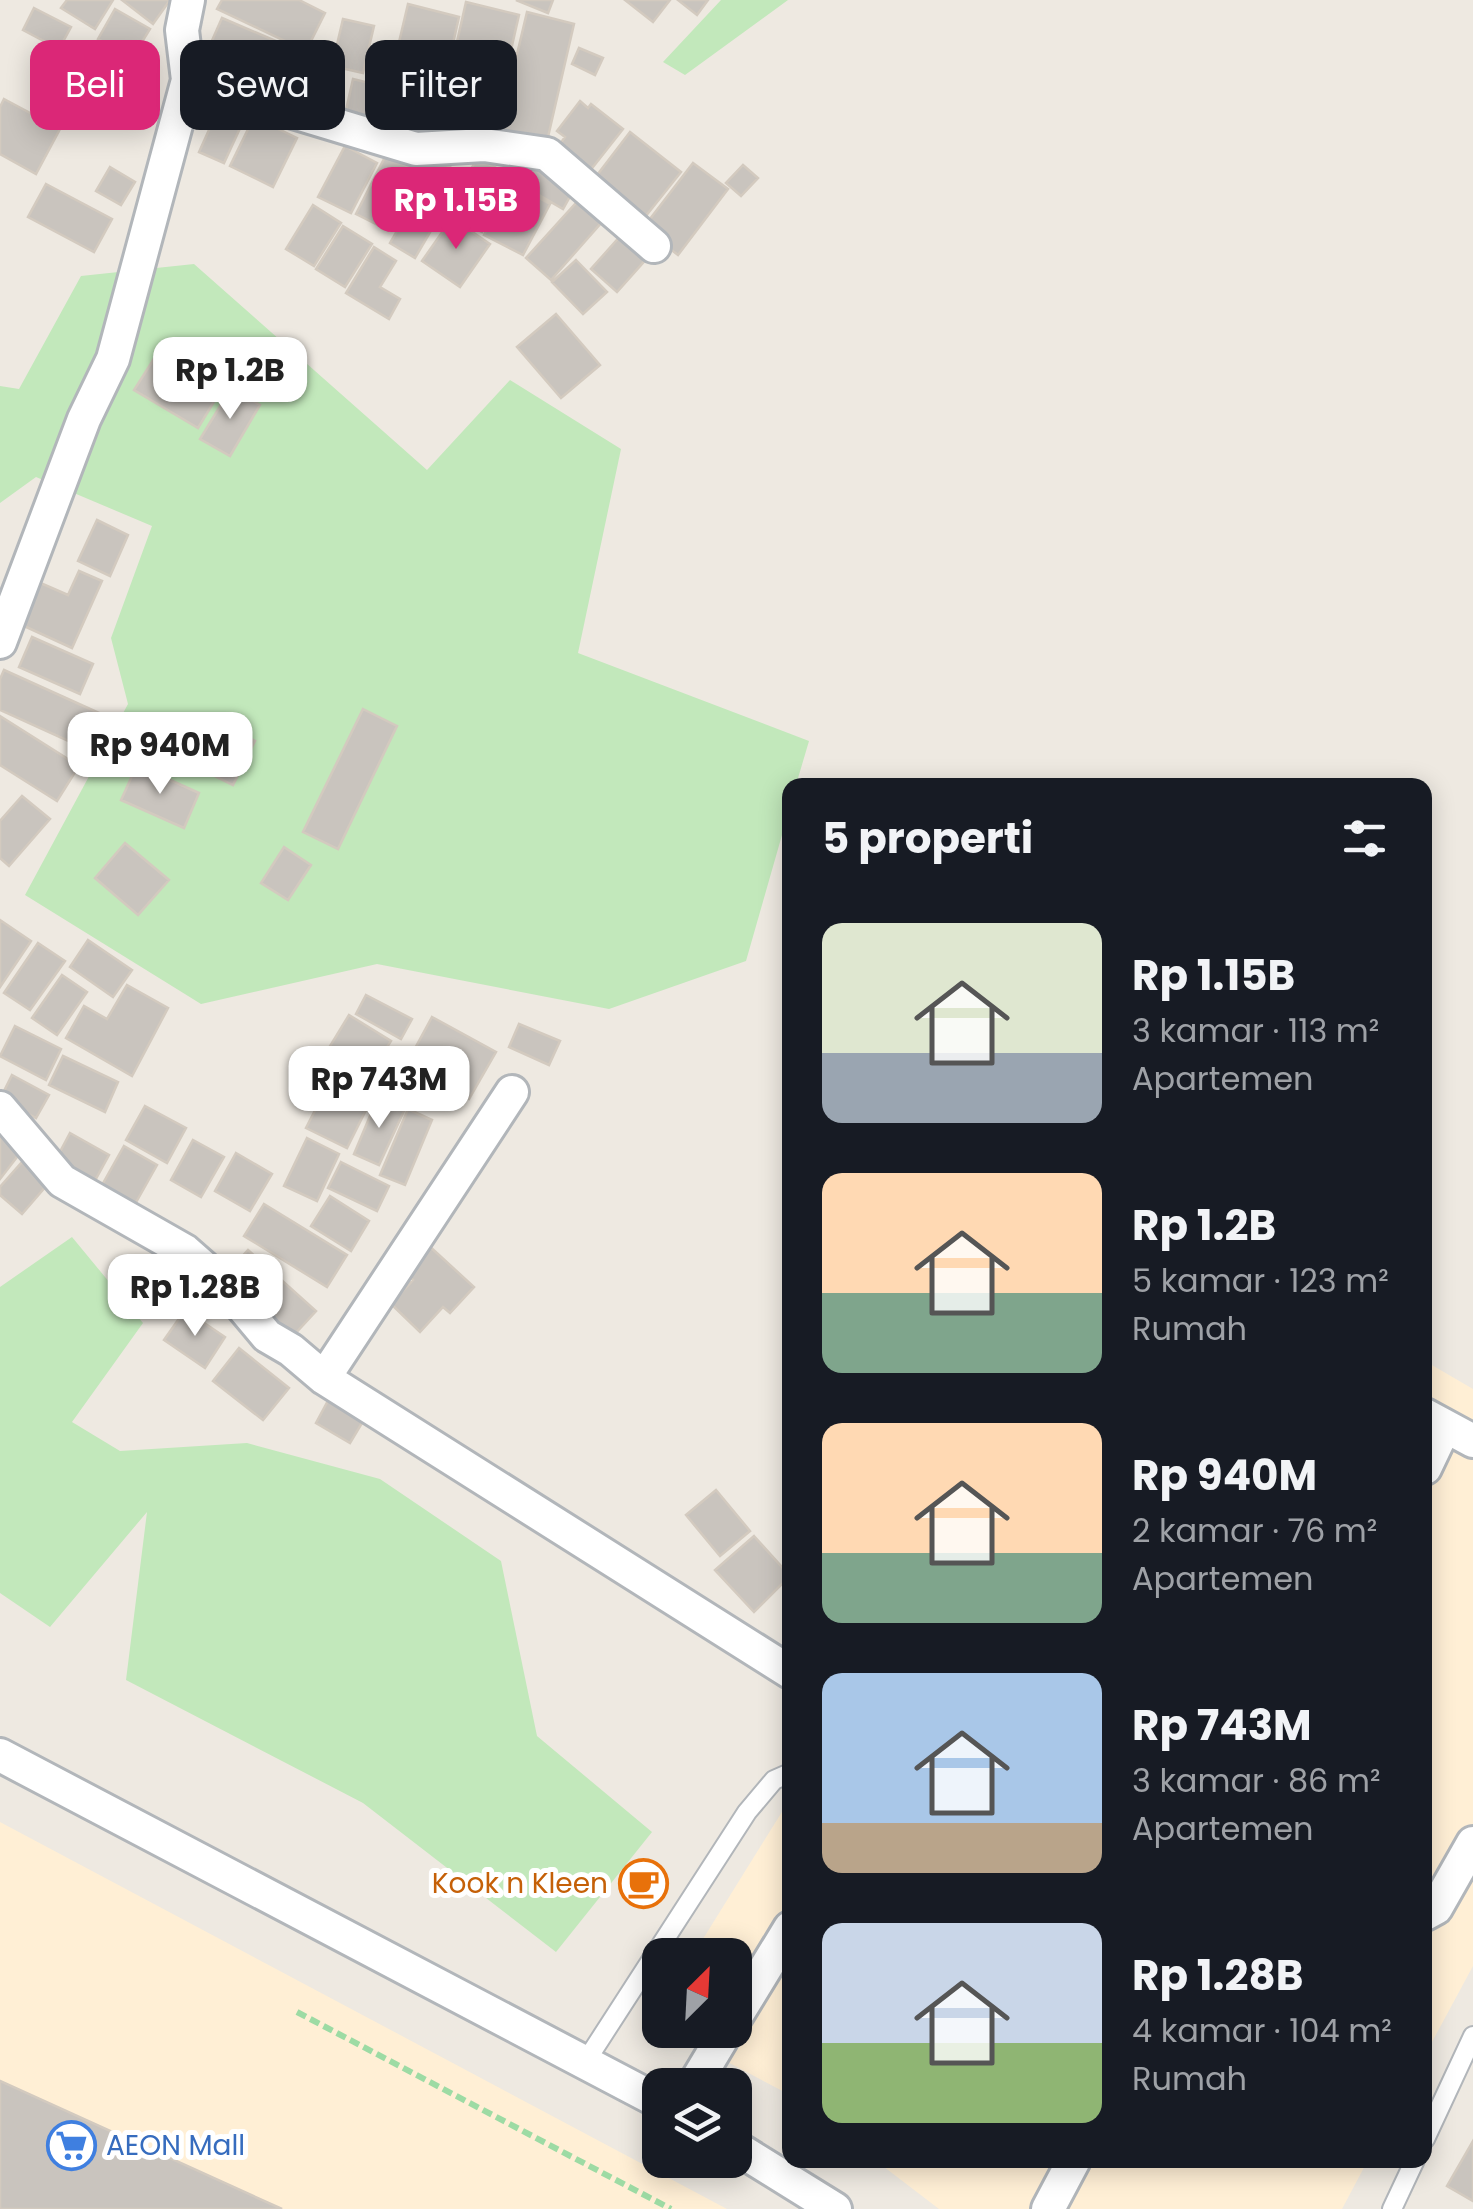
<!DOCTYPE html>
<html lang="id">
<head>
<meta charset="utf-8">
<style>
  body { margin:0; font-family:Poppins,sans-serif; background:#20242c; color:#f1f3f6; height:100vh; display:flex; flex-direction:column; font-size:38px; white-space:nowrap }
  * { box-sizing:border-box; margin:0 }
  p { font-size:32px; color:#9ea1a6 }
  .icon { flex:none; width:55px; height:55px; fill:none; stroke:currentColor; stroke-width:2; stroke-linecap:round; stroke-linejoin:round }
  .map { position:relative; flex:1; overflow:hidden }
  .drawer { position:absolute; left:782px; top:778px; width:650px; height:1390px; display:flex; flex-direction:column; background:#171b24; border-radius:20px; box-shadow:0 5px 25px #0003 }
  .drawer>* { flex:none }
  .banner { position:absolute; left:30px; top:40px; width:602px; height:90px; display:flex; gap:20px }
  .needle { width:65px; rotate:24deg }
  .buttons { position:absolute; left:642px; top:1938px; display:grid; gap:20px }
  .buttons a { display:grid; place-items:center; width:110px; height:110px; border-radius:20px; background:#171b24; box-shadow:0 5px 25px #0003; font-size:50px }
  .price { position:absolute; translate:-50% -85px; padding:0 22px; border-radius:20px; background:#fff; color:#222; font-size:32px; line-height:65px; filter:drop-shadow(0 2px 5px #0008) }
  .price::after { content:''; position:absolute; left:50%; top:60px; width:30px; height:22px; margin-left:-15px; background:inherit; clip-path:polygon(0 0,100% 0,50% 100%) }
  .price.active { background:#db2777; color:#fff }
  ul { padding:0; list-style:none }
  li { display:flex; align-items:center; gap:30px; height:250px; padding:0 40px }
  li span { display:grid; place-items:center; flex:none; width:280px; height:200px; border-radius:20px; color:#555 }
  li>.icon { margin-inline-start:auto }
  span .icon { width:120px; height:120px; fill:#fffc; stroke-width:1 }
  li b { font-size:42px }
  h2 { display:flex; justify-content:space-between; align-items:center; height:120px; padding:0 40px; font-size:42px }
  .chip { padding:0 35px; border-radius:20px; background:#171b24; box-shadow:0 5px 25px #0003; font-size:35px; line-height:90px }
  .chip.active { background:#db2777; color:#fff }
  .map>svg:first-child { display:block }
  .commercial { fill:#ffefd5 }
  .green { fill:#c2e8bb }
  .building { fill:#c9c4be; stroke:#d3cabf; stroke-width:2.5 }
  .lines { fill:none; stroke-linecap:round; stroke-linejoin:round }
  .lane-casing { stroke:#b2b6ba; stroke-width:22 }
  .street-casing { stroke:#b2b6ba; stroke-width:38 }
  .path { stroke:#9ddba4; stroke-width:6; stroke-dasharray:10 5; stroke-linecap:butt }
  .lane { stroke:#fff; stroke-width:18 }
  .street { stroke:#fff; stroke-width:32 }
  .labels { text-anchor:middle; stroke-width:10; stroke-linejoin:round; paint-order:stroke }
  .food-label { font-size:28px; fill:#c56008; stroke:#fff; text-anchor:end }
  .shop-label { font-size:28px; fill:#366cbe; stroke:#fff; text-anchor:start }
</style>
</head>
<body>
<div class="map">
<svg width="1473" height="2209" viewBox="0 0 1473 2209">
  <rect width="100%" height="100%" fill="#eee9e1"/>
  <path class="commercial" d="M1425 1361 1473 1389V1966L1425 2055Z
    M790 1799V2095L667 2030H735V1955H693Z
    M0 1822 727 2209H0Z
    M875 2160H1368L1342 2209H939Z"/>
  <path class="green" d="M721 0H788L685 75 663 62Z
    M194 264 427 470 510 380 621 449 578 653 809 741 796 785H790V807L746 961 609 1009 377 964 201 1004 25 895 128 704 111 638 152 526 36 477 0 503V386L19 389 81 276Z
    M72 1237 143 1323 72 1422 120 1451 247 1443 380 1479 501 1561 537 1736 652 1832 556 1952 363 1803 126 1680 147 1512 50 1627 0 1593V1287Z"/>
  <path class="building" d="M67 0H113L95 29 61 8Z
    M122 0H170L153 24Z
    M222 0H299L325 13 306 51 217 9Z
    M516 0H553L548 13Z
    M625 0H670L653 22Z
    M678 0H708L697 15Z
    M466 2 519 15 492 133 439 121Z
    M408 4 459 17 444 83 392 72Z
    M34 8 71 27 59 49 23 30Z
    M115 9 150 29 132 58 98 39Z
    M527 12 574 24 545 150 497 139Z
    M222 18 299 51 287 78 210 45Z
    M343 19 374 26 363 73 332 66Z
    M579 48 603 58 595 75 572 64Z
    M245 70 316 89 320 76 337 80 327 115 239 90Z
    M388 78 440 90 428 144 376 132Z
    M353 79 381 86 372 126 344 119Z
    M4 99 60 129 36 174 0 154V107Z
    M222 101 247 113 224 163 199 152Z
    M580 101 588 108 591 104 623 129 589 172 557 148 565 137 557 131Z
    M254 117 297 138 273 187 230 166Z
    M630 132 681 172 641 222 591 183Z
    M345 146 377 163 351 213 318 197Z
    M386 155 418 172 388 230 356 214Z
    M529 156 577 184 563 209 515 181Z
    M432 157 457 171 437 210 411 196Z
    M477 158 512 176 482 232 441 210 459 176 466 179Z
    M693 163 728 189 678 255 643 228Z
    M743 165 758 178 741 196 726 183Z
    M110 167 135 182 121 205 96 191Z
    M512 183 550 204 523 255 484 235Z
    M46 184 112 219 94 252 28 217Z
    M585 193 609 214 551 280 526 258Z
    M413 203 439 217 415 258 390 243Z
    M313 205 341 223 314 266 286 249Z
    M452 218 490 244 460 287 422 261Z
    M343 226 372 244 345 287 316 269Z
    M623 233 649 256 617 292 591 269Z
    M374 247 396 261 380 287 400 299 389 319 346 293Z
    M576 260 607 292 583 314 552 282Z
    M556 314 600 365 561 398 517 347Z
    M157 354 220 392 198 428 134 390Z
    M231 388 260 405 230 456 200 439Z
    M97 520 128 535 110 576 78 561Z
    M79 571 102 581 72 648 11 620 29 578 68 595Z
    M32 637 93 664 80 694 19 667Z
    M4 670 99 713 84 748 0 710V679Z
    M363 709 397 726 338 849 303 832Z
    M0 716 79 766 57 801 0 765Z
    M207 718 255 741 233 785 186 762Z
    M137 765 199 793 184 828 121 800Z
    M22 796 50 819 9 866 0 858V821Z
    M125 843 169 880 138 915 95 878Z
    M284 847 311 865 288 900 261 883Z
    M0 920 31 941 0 987Z
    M88 940 132 970 113 997 70 967Z
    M38 943 65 961 30 1010 4 993Z
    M62 975 87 992 57 1035 32 1018Z
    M127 985 168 1008 132 1076 66 1038 84 1006 107 1019Z
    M366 995 412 1019 401 1039 356 1014Z
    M349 1015 391 1041 369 1076 327 1051Z
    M432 1017 496 1052 469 1099 406 1065Z
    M519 1024 560 1041 549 1065 509 1047Z
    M15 1026 61 1049 46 1080 0 1056Z
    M63 1056 118 1082 105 1112 49 1085Z
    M12 1075 49 1095 36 1118 0 1099Z
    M333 1075 373 1096 347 1148 306 1128Z
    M378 1097 405 1109 379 1165 354 1154Z
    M145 1106 186 1128 167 1163 126 1140Z
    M408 1109 432 1120 405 1185 380 1175Z
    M0 1129 24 1148 0 1179Z
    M70 1133 109 1155 92 1186 53 1165Z
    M307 1138 339 1154 317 1201 284 1186Z
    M193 1140 224 1157 201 1197 171 1180Z
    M124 1146 157 1165 130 1213 97 1194Z
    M236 1153 272 1174 250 1211 215 1191Z
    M22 1162 48 1184 22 1214 0 1195V1187Z
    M341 1162 389 1186 377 1211 328 1188Z
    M330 1196 369 1221 351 1251 311 1226Z
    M264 1204 347 1255 327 1287 244 1236Z
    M427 1244 474 1287 450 1313 443 1307 420 1332 391 1304 413 1280 403 1271Z
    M248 1250 316 1311 293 1336 225 1275Z
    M185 1310 225 1337 205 1368 164 1340Z
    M239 1348 289 1388 263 1420 213 1381Z
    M330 1397 365 1418 350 1443 316 1423Z
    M716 1490 750 1531 720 1556 686 1515Z
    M754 1536 790 1576 754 1612 715 1570Z
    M0 2081 282 2209H0Z
    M1473 2141V2201L1447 2186Z"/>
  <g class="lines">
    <defs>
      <path id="lane" d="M586 2061 747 1812 774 1780 790 1773
        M1425 2139 1473 2036
        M1392 2209 1415 2160"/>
      <path id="street" d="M188 72 237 95 416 149 484 145 547 154 654 246
        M0 642 84 419 113 359 188 80 182 30 188 0
        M0 1108 62 1181 185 1251 226 1287 267 1336 291 1350 324 1378 790 1672
        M324 1378 512 1092
        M1425 1415 1473 1441
        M1425 1468 1445 1426
        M0 1755 660 2102
        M1425 1914 1436 1908 1473 1843
        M735 2018 790 1928
        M694 2085 727 2030
        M735 2147 835 2209
        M1048 2209 1074 2160"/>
    </defs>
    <use href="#lane" class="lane-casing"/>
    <use href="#street" class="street-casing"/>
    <path class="path" d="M297 2012 671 2209"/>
    <use href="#lane" class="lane"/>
    <use href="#street" class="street"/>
  </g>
  <defs>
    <symbol id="cafe-ring" viewBox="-11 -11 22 22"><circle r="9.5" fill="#fff" stroke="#e8710a" stroke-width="1.5"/><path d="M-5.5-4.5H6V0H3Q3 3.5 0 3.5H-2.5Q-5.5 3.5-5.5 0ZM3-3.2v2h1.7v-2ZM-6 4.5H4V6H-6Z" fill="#e8710a"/></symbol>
    <symbol id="supermarket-ring" viewBox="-11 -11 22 22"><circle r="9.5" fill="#fff" stroke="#3f7fe0" stroke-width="1.5"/><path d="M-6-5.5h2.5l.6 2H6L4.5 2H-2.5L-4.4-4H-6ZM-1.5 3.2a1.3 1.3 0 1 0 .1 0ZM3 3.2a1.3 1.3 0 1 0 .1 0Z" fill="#3f7fe0"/></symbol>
  </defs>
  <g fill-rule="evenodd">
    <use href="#cafe-ring" x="616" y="1856" width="55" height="55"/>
    <use href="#supermarket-ring" x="44" y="2118" width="55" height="55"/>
  </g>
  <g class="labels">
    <g class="food-label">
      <text x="608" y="1893">Kook n Kleen</text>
    </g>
    <g class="shop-label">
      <text x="106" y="2155">AEON Mall</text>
    </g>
  </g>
</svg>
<div class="buttons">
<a><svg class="needle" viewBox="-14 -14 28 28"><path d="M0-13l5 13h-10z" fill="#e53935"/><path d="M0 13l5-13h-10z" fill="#9ea1a6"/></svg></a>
<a><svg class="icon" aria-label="layers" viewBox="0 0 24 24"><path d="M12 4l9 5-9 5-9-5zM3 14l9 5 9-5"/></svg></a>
</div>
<b class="price active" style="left:456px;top:252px">Rp 1.15B</b>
<b class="price" style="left:230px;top:422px">Rp 1.2B</b>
<b class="price" style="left:160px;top:797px">Rp 940M</b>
<b class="price" style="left:379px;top:1131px">Rp 743M</b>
<b class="price" style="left:195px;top:1339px">Rp 1.28B</b>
<div class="banner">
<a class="chip active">Beli</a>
<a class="chip">Sewa</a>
<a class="chip">Filter</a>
</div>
<section class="drawer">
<h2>5 properti<svg class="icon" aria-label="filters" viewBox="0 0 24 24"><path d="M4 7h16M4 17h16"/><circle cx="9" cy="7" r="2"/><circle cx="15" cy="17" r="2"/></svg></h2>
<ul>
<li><span style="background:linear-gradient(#dfe7d0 65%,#9aa5b1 0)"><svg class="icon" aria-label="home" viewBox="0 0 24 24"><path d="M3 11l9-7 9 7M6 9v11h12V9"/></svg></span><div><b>Rp 1.15B</b><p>3 kamar · 113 m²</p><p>Apartemen</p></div></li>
<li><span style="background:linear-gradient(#ffd9b3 60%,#7fa58c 0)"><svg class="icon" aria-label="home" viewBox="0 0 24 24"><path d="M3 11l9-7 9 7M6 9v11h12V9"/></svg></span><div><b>Rp 1.2B</b><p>5 kamar · 123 m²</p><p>Rumah</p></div></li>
<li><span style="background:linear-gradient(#ffd9b3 65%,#7fa58c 0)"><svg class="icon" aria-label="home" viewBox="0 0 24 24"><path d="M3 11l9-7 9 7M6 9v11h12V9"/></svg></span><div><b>Rp 940M</b><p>2 kamar · 76 m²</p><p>Apartemen</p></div></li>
<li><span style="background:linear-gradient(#a9c7e8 75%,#b9a48a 0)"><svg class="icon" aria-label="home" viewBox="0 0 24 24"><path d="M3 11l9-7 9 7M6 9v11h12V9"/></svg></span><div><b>Rp 743M</b><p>3 kamar · 86 m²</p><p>Apartemen</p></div></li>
<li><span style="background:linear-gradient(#c9d6e8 60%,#8fb573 0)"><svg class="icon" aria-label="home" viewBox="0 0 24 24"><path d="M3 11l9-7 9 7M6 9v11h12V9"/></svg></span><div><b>Rp 1.28B</b><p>4 kamar · 104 m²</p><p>Rumah</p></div></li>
</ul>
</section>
</div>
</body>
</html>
